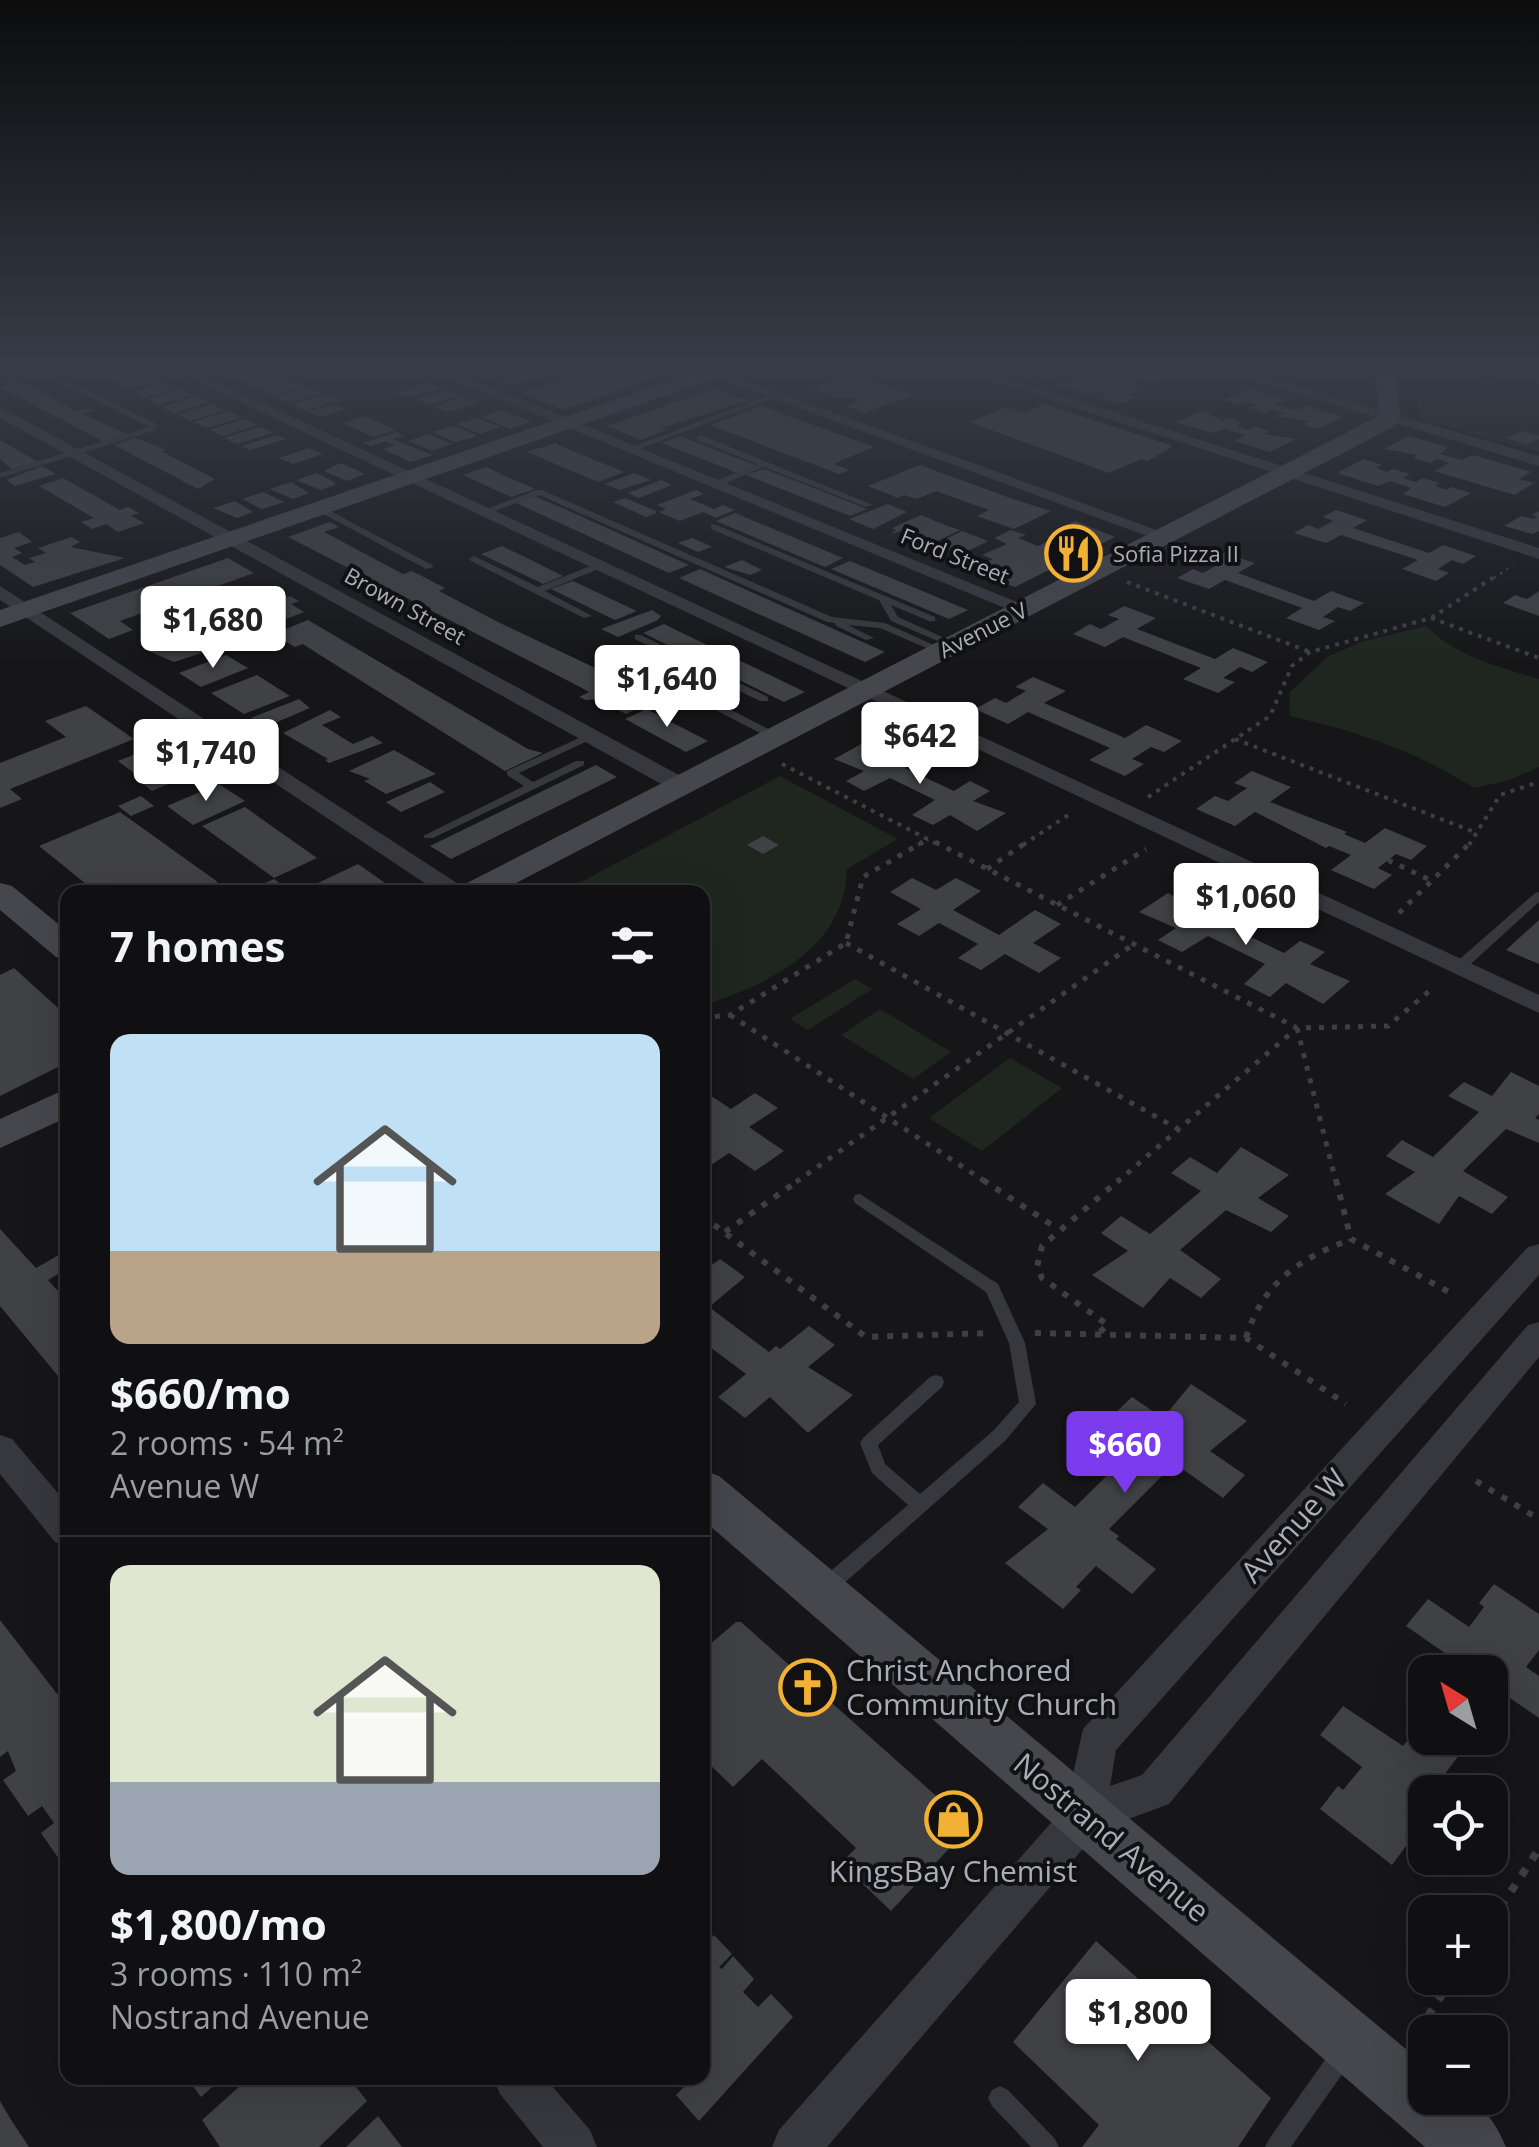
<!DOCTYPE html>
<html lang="en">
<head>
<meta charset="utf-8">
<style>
  body { margin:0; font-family:"Open Sans",sans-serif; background:#19191b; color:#f1f3f6; height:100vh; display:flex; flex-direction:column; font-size:38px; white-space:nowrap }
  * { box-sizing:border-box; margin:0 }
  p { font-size:32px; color:#9c9d9f }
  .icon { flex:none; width:55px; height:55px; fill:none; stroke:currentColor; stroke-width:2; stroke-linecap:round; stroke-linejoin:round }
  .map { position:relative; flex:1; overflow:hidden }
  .side { position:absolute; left:60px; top:885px; width:650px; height:1200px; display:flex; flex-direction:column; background:#101012; border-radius:20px; box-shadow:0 10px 40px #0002,0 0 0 2px #303032 }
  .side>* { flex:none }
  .needle { width:65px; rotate:323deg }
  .fabs { position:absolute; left:1408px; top:1655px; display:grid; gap:20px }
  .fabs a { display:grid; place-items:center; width:100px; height:100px; border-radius:20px; background:#101012; box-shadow:0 10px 40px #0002,0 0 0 2px #303032; font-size:50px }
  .price { position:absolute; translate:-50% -85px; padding:0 22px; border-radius:10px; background:#fff; color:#222; font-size:32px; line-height:65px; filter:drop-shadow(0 2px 5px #0008) }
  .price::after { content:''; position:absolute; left:50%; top:60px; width:30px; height:22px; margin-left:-15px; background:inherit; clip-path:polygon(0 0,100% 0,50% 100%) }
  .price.selected { background:#7c3aed; color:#fff }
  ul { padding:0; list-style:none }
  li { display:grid; align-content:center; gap:20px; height:530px; padding:0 50px }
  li+li { border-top:2px solid #303032 }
  li span { display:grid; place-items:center; height:310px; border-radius:20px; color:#555 }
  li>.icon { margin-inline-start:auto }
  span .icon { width:180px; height:180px; fill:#fffc; stroke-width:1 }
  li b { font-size:42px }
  h2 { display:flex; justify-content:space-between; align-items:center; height:120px; padding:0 50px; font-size:42px }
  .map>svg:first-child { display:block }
  .green { fill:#1e261f }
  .building { fill:#404145 }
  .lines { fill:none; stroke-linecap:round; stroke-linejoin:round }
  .path-far4 { stroke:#3d3f44; stroke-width:2.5; stroke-dasharray:2.5 5; stroke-linecap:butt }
  .path-far3 { stroke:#3d3f44; stroke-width:4; stroke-dasharray:4 6; stroke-linecap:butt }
  .path-far2 { stroke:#3d3f44; stroke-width:5; stroke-dasharray:5 8; stroke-linecap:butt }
  .path-far1 { stroke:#3d3f44; stroke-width:6; stroke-dasharray:6 9; stroke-linecap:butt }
  .path { stroke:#3d3f44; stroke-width:8; stroke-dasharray:8 11; stroke-linecap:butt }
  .lane { fill:#37383d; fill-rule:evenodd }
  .street { fill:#37383d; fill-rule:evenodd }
  .secondary { fill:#45474d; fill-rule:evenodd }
  .labels { text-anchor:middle; stroke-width:8; stroke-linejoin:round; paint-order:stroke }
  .far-poi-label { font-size:22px; fill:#a8adb8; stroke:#111113; text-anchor:start }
  .far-street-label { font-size:22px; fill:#a8adb8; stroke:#111113 }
  .near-street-label { font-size:30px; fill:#a8adb8; stroke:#111113 }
  .near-poi-label { font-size:30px; fill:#a8adb8; stroke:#111113; text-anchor:start }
</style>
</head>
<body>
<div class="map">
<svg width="1539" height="2147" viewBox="0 0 1539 2147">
  <rect width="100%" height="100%" fill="#161618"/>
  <path class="green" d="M1410 365H1434L1539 393V452L1420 419Z
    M1426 626C1455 656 1500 667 1539 679V767L1510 780 1474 788C1417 751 1356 731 1290 716L1289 693 1327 657 1361 642Z
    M780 776 898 839 847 869C845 949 767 985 703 1005L702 892H562Z
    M855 979 872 989 808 1030 790 1019Z
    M880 1009 951 1052 913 1079 841 1035Z
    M1010 1058 1062 1088 982 1151 929 1118Z"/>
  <path class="building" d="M110 365H137V366L96 378 90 375 94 374 89 371Z
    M355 365H392V366L360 376 343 369Z
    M508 365 522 370 494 379 481 373Z
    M612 365H648L671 373 563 410 523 393 583 370Z
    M776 365H871L845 375 818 366 775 381 755 372Z
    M1063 365H1161L1156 367 1193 373 1178 380 1169 377 1158 384 1140 379 1128 384 1146 389 1129 395 1137 397 1120 404 1101 399 1108 395 1098 392 1091 395 1057 385 1078 376 1068 373 1076 370Z
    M1262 365H1305L1316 368 1295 378 1257 367Z
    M261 366 274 372 242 381 229 375Z
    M1052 367 1066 374 1045 382 1032 375Z
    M137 368 148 374 114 383 102 378Z
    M526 371 540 377 512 386 498 381Z
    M277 373 290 379 257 389 244 383Z
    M851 373 881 384 912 395 865 413 846 406 860 400 848 396 840 399 810 388Z
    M152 375 164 381 128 390 117 385Z
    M18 380 76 411 86 408 93 411 83 414 129 435 104 442 0 387Z
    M293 380 306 386 273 396 260 390Z
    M166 382 179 388 144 398 132 392Z
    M429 382 442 388 413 397 393 394Z
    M309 387 322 393 289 403 276 397Z
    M181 389 194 395 159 405 146 399Z
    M713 389 747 401 661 428 667 430 641 440 607 426Z
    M1249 389 1284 399 1276 405 1296 410 1307 406 1343 417 1318 429 1303 424 1309 421 1278 416 1285 413 1272 409 1265 413 1251 408 1257 405 1246 402 1240 405 1224 400Z
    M447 390 460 395 430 405 417 399Z
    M325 394 339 400 305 411 292 404Z
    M197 396 210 402 174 413 161 407Z
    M464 397 478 403 448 412 434 406Z
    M213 404 225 410 189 421 177 414Z
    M333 404 345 409 320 417 308 412Z
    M1044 404 1097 421 1173 446 1148 461 1141 459 1109 473 969 422 1007 407 1033 415 1027 411Z
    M762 406 874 447 833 464 850 470 839 474 710 425Z
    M501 410 521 418 532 421 510 429 481 417Z
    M228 411 241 418 206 428 193 422Z
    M1203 411 1223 421 1229 418 1243 423 1236 426 1248 430 1255 427 1269 431 1264 434 1296 439 1270 452 1235 441 1245 435 1224 429 1211 433 1176 422Z
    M365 416 372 420 396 430 374 437 343 423Z
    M477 418 500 427 480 434 457 424Z
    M244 419 258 425 222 436 209 430Z
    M453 426 476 435 475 437 454 442 433 432Z
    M261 427 273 433 237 444 224 438Z
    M1523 431 1539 436V439L1527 445 1507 438Z
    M396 432 404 436 392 439 433 455 410 462 383 449 395 445 386 441 370 446 363 443Z
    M429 434 452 444 432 451 408 441Z
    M277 435 286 439 250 450 241 446Z
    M680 436 757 466 738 473 662 443Z
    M1409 436 1448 447 1440 454 1462 460 1473 455 1531 472 1519 479 1534 483 1515 495 1434 471 1449 463 1437 459 1431 463 1413 458 1418 455 1384 449Z
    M135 438 167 450 161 451 215 479 198 489 114 445Z
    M0 440 38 462 12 469 0 459Z
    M556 443 560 446 624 472 598 482 527 452Z
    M309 448 323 454 293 464 279 458Z
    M1364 459 1382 465 1376 468 1387 472 1393 469 1410 474 1403 478 1416 482 1423 478 1440 483 1435 486 1446 490 1451 487 1471 493 1445 507 1403 494 1411 488 1390 481 1378 486 1337 473Z
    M341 463 365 474 347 481 324 471Z
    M920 465 1013 499 1051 511 1014 529 977 516 989 510 936 491 917 499 904 495 898 498 868 486Z
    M42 466 56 474 15 486 6 480Z
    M486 467 505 476 535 489 511 497 463 475Z
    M764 469 814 488 867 509 850 516 746 475Z
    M317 473 334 482 335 485 321 490 296 480Z
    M634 473 651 480 619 490 605 484Z
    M63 478 120 510 128 507 139 513 131 516 144 523 118 532 106 524 92 529 81 522 94 518 39 486Z
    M661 480 672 485 639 498 628 493Z
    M291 482 309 493 293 499 270 489Z
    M696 490 704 494 690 499 714 509 723 505 735 510 716 518 703 512 680 521 659 512 666 509 657 505Z
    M263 492 284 502 262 509 242 499Z
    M534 496 569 511 689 565 669 573 516 503Z
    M625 498 656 511V513L646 517 613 502Z
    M235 501 253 512 237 518 213 508Z
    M888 504 907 512 873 529 849 519Z
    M1336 510 1367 520 1353 528 1429 553 1443 545 1476 556 1463 564 1452 560 1438 569 1449 573 1436 581 1402 569 1418 560 1341 535 1326 543 1294 533 1308 525 1318 529 1333 521 1323 517Z
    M1539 511V531L1532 534 1504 526 1521 516 1533 519 1537 517 1532 515Z
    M735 513 788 535 843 558 825 567 716 521Z
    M921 515 945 525 960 530 931 544 900 531 891 535 896 530 892 528Z
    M1075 521 1115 537 1015 587 968 571 993 559 982 555 1007 544 994 538 1011 530 1026 535 1018 538 1038 546 1069 531 1060 528Z
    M330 522 339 527 324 532 403 574 411 571 422 576 445 588 439 591 498 622 659 698 626 714 597 699 586 700 579 697 589 692 582 688 288 537Z
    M962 531 988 541 960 555 934 545Z
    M19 532 32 542 14 548 22 553 12 557 25 565 35 562 29 558 46 553 38 548 72 537 80 542 71 547 125 558 33 587 0 565V538Z
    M692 538 702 542 712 547 698 552 678 543Z
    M502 546 527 558 563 576 543 584 481 554Z
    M1224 553 1255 563 1238 573 1314 601 1331 591 1364 603 1350 611 1338 607 1323 617 1335 621 1319 630 1286 618 1302 608 1225 580 1209 589 1177 578 1193 569 1203 573 1219 564 1209 560Z
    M228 558 254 573 201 592 210 597 162 614 153 609 120 621 133 630 109 639 70 613Z
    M742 560 762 570 750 575 724 567Z
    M850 561 908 585 968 610 949 619 831 569Z
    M700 569 847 635 885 652 865 662 679 578Z
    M573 581 626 606 637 611 615 620 551 589Z
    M267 591 281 599 290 596 299 601 291 604 304 612 286 619 276 613 224 632 238 641 174 662 144 649 149 647 141 642 160 633 200 618 208 622 224 616 215 611Z
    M1539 591V616L1503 603 1515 595 1527 599Z
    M1124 606 1156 618 1137 629 1215 659 1233 648 1268 662 1252 672 1240 667 1223 678 1235 682 1218 693 1183 679 1201 668 1123 637 1105 647 1073 634 1090 624 1101 629 1119 619 1108 615Z
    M652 610 661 616 658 620 618 637 601 629Z
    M308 620 528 749 543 753 505 771 312 650 303 644 295 647 273 634Z
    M664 624 674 629 805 692 784 702 643 633Z
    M226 655 248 668 201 687 179 673Z
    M257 675 290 696 244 714 211 693Z
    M1033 677 1066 691 1044 703 1125 738 1146 725 1182 741 1164 752 1151 747 1132 759 1144 764 1125 776 1089 760 1110 748 1028 712 1008 724 975 709 995 698 1006 703 1026 691 1015 687Z
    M299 699 310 708 265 727 251 718Z
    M86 706 134 739 10 789 22 799 0 808V763L66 737 45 721Z
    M647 709 671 722 708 741 686 752 625 719Z
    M330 710 341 717 322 725 343 738 353 744 372 736 383 743 329 763 325 760 328 759 283 733Z
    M163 743 184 757 138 776 118 761Z
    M863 743 888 758 903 749 922 758 905 768 954 791 970 781 990 791 973 801 1006 813 977 831 950 815 933 825 912 815 935 800 890 778 864 791 846 781 864 771 834 759Z
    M394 750 436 774 386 794 364 781 370 779 349 771Z
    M185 764 197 772 152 791 141 782Z
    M596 765 617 777 451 859 430 846Z
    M1252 771 1291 787 1270 802 1347 832 1344 834 1365 843 1385 828 1427 846 1411 860 1396 854 1378 868 1392 875 1374 889 1331 870 1351 855 1329 846 1326 848 1255 812 1235 826 1196 809 1215 796 1228 801 1247 788 1234 783Z
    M430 782 445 792 401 812 386 802Z
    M219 784 245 801 193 825 167 806Z
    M141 796 154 806 131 816 118 806Z
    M245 807 256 815 317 858 274 878 202 826Z
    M120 812 215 880 227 892H96L39 846Z
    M763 836 779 845 763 854 747 845Z
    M358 864 388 885 373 892 303 890Z
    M912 878 936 890 956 878 981 891 953 910 999 935 1035 910 1061 924 1033 943 1061 958 1039 973 1005 954 981 970 958 958 978 944 939 923 919 936 897 924 921 909 890 892Z
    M274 879 288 889 262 892 256 887Z
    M1168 893 1200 910 1214 900 1238 911 1222 923 1284 953 1300 941 1325 952 1310 964 1350 981 1323 1004 1286 983 1270 997 1244 984 1265 964 1208 936 1182 952 1158 940 1176 928 1139 912Z
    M1539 920V964L1506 950Z
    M14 968 68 1017V1062L0 1096V975Z
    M1511 1072 1539 1086V1114L1535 1118 1539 1120V1143L1506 1129 1463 1171 1508 1197 1492 1214 1459 1196 1439 1224 1385 1194 1415 1172 1386 1156 1402 1140 1433 1157 1479 1112 1448 1096 1464 1082 1492 1096Z
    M702 1090 731 1109 755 1093 778 1108 749 1127 784 1151 755 1171 729 1153 702 1171V1133L711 1127 702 1122Z
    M1241 1147 1289 1175 1258 1198 1289 1216 1271 1232 1226 1210 1180 1250 1221 1279 1201 1298 1170 1278 1143 1308 1092 1275 1128 1251 1101 1233 1121 1216 1150 1234 1201 1191 1171 1173 1190 1157 1217 1173Z
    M0 1229 36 1268 59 1255 68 1264V1268L48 1280 68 1302V1388L0 1306Z
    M720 1259 745 1277 709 1307 769 1352 776 1346 780 1349 809 1326 835 1345 808 1367 853 1395 808 1433 770 1397 745 1418 718 1397 746 1374 702 1341V1272Z
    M1191 1384 1247 1421 1210 1451 1245 1475 1223 1498 1184 1470 1181 1473 1172 1466 1109 1529 1119 1536 1116 1539 1156 1569 1132 1594 1096 1566 1076 1587 1081 1590 1063 1609 1005 1563 1048 1529 1018 1507 1043 1483 1075 1507 1142 1441 1110 1418 1132 1397 1163 1418Z
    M1494 1584 1539 1614V1650L1526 1667 1539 1676V1718L1504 1694 1490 1713V1672H1460L1462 1669 1452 1658 1406 1626 1428 1599 1469 1627 1484 1607 1479 1603Z
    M0 1620 68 1708V1872L41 1833 54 1823 42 1806 28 1816 3 1780 16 1771 8 1751 0 1757Z
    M736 1622H741L970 1826 891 1911 841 1863 856 1848 762 1759 733 1787 702 1757V1651Z
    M1343 1706 1403 1746 1425 1718V1738H1472L1441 1779 1459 1792H1425V1815L1405 1838 1409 1842 1392 1865 1320 1809 1338 1786 1343 1790 1362 1767 1320 1735Z
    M714 1935 732 1954 719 1967 722 1969 733 1956 754 1979 743 1992 758 2007 771 1994 793 2017 699 2121 676 2095 689 2082 685 2078H702V1948Z
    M1096 1941 1271 2098 1238 2147H1082L1099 2125 1013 2042Z
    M187 2078H222L201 2097Z
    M249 2078H333L337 2082 349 2078 367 2101 319 2147H220L202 2120Z
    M0 2101 10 2118 29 2147H0Z
    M378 2116 402 2147H346Z"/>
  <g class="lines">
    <path class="path-far4" d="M1494 578 1513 565"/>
    <path class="path-far3" d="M1127 582 1310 652
      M1431 618 1539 658
      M1235 739 1477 833
      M782 764 939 845
      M1148 797 1270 716 1292 666 1310 652 1431 618 1497 575
      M918 845 928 839
      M1023 845 1071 813
      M1469 845 1500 795 1539 782"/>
    <path class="path-far2" d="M935 842 1297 1028 1388 1026 1434 987
      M1388 860 1432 881
      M987 869 1027 842
      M1057 905 1146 849
      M1399 913 1471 842
      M846 943 1178 1129
      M730 1015 986 1182
      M702 1018 730 1015 846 943 863 877 923 842
      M1297 1028 1336 1182
      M796 1182 1134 944
      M1117 1182 1297 1028"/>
    <path class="path-far1" d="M983 1180 1058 1229
      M1336 1180 1351 1239 1449 1292
      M702 1216 866 1337 989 1333
      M725 1232 799 1180
      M1100 1332 1108 1325 1042 1278 1037 1267 1042 1246 1119 1180
      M1035 1333 1246 1338 1346 1404
      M1246 1338C1263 1283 1297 1260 1349 1240
      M1476 1481 1539 1519"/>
    <path class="path" d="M1490 1923 1539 1849
      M1428 2016 1453 1978"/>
    <path class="lane" d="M50 365H62L47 370 157 424 156 430 0 478V473L150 427 40 372 0 383V379Z
      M572 365H595C590 369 577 369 572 365Z
      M771 394 778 396 634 451 627 449Z
      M697 436H703L873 505 866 507 764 467 719 486H713V482L757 464 697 440Z
      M536 490H542L832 617 885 623 947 651 938 653 880 628 848 625 874 638 866 640 836 626 835 623 827 622 539 495 486 514 479 512Z
      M319 505 432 565 434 567 426 569 316 510V506Z
      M714 524 935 617V621H929L891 605 898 617 960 645 952 647 891 621 879 600 711 529V525Z
      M474 556 538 587 595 564H601V568L545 591 592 616 584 618 471 561 469 559Z
      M635 635H641L768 697V701H760L723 683 710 699 780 735V739H772L700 702 699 700 715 679 635 639Z
      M590 733 594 734V738L519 773 533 782 576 761H584V765L433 838H425L423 836 524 786 507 775V771Z
      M1539 892V902L1464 970H1454L1453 967 1454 964 1535 893Z
      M860 1194 998 1284 1025 1343 1036 1404 1005 1441 833 1593 826 1595 819 1593 817 1587 819 1581 908 1505 872 1473 860 1443 863 1438 930 1377 936 1375 942 1377 944 1382 942 1387 878 1445 885 1464 920 1494 993 1431 1019 1402 1009 1343 986 1292 855 1203 853 1199 855 1195Z
      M1342 2044 1350 2047 1353 2055 1350 2063 1291 2147H1265L1269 2139 1334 2047Z
      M1000 2086 1008 2090 1055 2139 1059 2147H1031L992 2106 988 2098 992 2090Z"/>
    <path class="street" d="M161 365H180L1539 995V1013Z
      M417 365H437L1034 609 1031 613H1017Z
      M682 365H703L1173 536 1170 540H1158Z
      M944 365H966L1539 548V559Z
      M1202 365H1225L1539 456V466Z
      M1476 365H1500L1539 375V384Z
      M0 407 690 781 693 786 690 791H674L0 418Z
      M0 586 463 887 466 892H438L0 600Z
      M1539 1244V1275L1116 1750 1110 1786 1142 1775 1528 1325 1539 1322V1357L1169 1804 1099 1830 827 2147H772L779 2130 1066 1806 1083 1729 1528 1247Z
      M0 1435 12 1439 68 1505V1546L55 1542 0 1474Z
      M493 2078H545L590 2130 597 2147H543L500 2094Z"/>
    <path class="secondary" d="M716 365H745L742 369 0 627V610Z
      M1374 365H1394L1401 418 1391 428 499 892H459L463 885 1375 418 1379 416Z
      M0 883 12 886 68 932V960L56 957 0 910Z
      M68 1088V1117L0 1148V1119Z
      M702 1470 719 1476 1425 2065V2098C1470 2098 1487 2102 1506 2147H1425L702 1519Z"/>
  </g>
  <linearGradient id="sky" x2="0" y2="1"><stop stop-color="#0c0c0d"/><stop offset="0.55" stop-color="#363c48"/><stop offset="1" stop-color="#363c48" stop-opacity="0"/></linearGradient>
  <rect width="1539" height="666" fill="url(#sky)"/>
  <defs>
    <symbol id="restaurant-ring" viewBox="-11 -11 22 22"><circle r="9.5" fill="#111113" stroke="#f2b134" stroke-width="1.5"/><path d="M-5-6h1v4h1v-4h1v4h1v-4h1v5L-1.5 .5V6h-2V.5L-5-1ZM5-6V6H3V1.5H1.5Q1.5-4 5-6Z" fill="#f2b134"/></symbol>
    <symbol id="church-ring" viewBox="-11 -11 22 22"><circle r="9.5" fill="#111113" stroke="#f2b134" stroke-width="1.5"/><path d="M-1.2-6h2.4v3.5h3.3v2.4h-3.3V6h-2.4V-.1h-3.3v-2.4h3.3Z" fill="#f2b134"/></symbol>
    <symbol id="shop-ring" viewBox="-11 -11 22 22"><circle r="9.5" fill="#111113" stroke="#f2b134" stroke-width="1.5"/><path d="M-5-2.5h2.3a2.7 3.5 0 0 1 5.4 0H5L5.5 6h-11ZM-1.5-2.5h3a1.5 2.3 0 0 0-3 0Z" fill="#f2b134"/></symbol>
  </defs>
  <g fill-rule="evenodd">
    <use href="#restaurant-ring" x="1042" y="522" width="63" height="63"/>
    <use href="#church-ring" x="776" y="1656" width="63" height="63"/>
    <use href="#shop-ring" x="922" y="1788" width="63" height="63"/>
  </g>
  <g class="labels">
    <g class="far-poi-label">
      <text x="1113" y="562">Sofia Pizza II</text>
    </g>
    <g class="far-street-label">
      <text transform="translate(955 556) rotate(22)" y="8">Ford Street</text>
      <text transform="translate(405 606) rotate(29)" y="8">Brown Street</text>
      <text transform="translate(983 630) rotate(-27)" y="8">Avenue V</text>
    </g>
    <g class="near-street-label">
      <text transform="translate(1294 1526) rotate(-48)" y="10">Avenue W</text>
      <text transform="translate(1111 1838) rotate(40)" y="10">Nostrand Avenue</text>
    </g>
    <g class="near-poi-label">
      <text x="846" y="1681">Christ Anchored<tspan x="846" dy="34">Community Church</tspan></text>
      <text x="953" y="1882" text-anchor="middle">KingsBay Chemist</text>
    </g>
  </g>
</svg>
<div class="fabs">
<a><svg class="needle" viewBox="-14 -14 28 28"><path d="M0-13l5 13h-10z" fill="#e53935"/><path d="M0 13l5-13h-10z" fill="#9c9d9f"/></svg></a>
<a><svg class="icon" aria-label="locate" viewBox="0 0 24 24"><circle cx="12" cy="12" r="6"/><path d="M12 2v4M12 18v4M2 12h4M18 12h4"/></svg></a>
<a>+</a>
<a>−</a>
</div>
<b class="price" style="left:213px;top:671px">$1,680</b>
<b class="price" style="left:667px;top:730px">$1,640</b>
<b class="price" style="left:920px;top:787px">$642</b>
<b class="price" style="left:206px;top:804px">$1,740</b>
<b class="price" style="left:1246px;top:948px">$1,060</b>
<b class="price selected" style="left:1125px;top:1496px">$660</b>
<b class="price" style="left:1138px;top:2064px">$1,800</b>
<section class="side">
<h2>7 homes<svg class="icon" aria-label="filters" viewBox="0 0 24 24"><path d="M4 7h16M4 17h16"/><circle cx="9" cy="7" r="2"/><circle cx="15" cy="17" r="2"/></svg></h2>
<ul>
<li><span style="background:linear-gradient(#bfe0f5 70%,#b9a48a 0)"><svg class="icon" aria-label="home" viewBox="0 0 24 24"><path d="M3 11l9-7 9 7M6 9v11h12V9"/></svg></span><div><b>$660/mo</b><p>2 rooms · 54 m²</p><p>Avenue W</p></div></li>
<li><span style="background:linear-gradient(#dfe7d0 70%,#9aa5b1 0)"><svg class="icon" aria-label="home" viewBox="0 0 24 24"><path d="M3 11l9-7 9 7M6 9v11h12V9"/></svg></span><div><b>$1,800/mo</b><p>3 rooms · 110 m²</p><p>Nostrand Avenue</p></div></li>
</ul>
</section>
</div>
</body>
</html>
